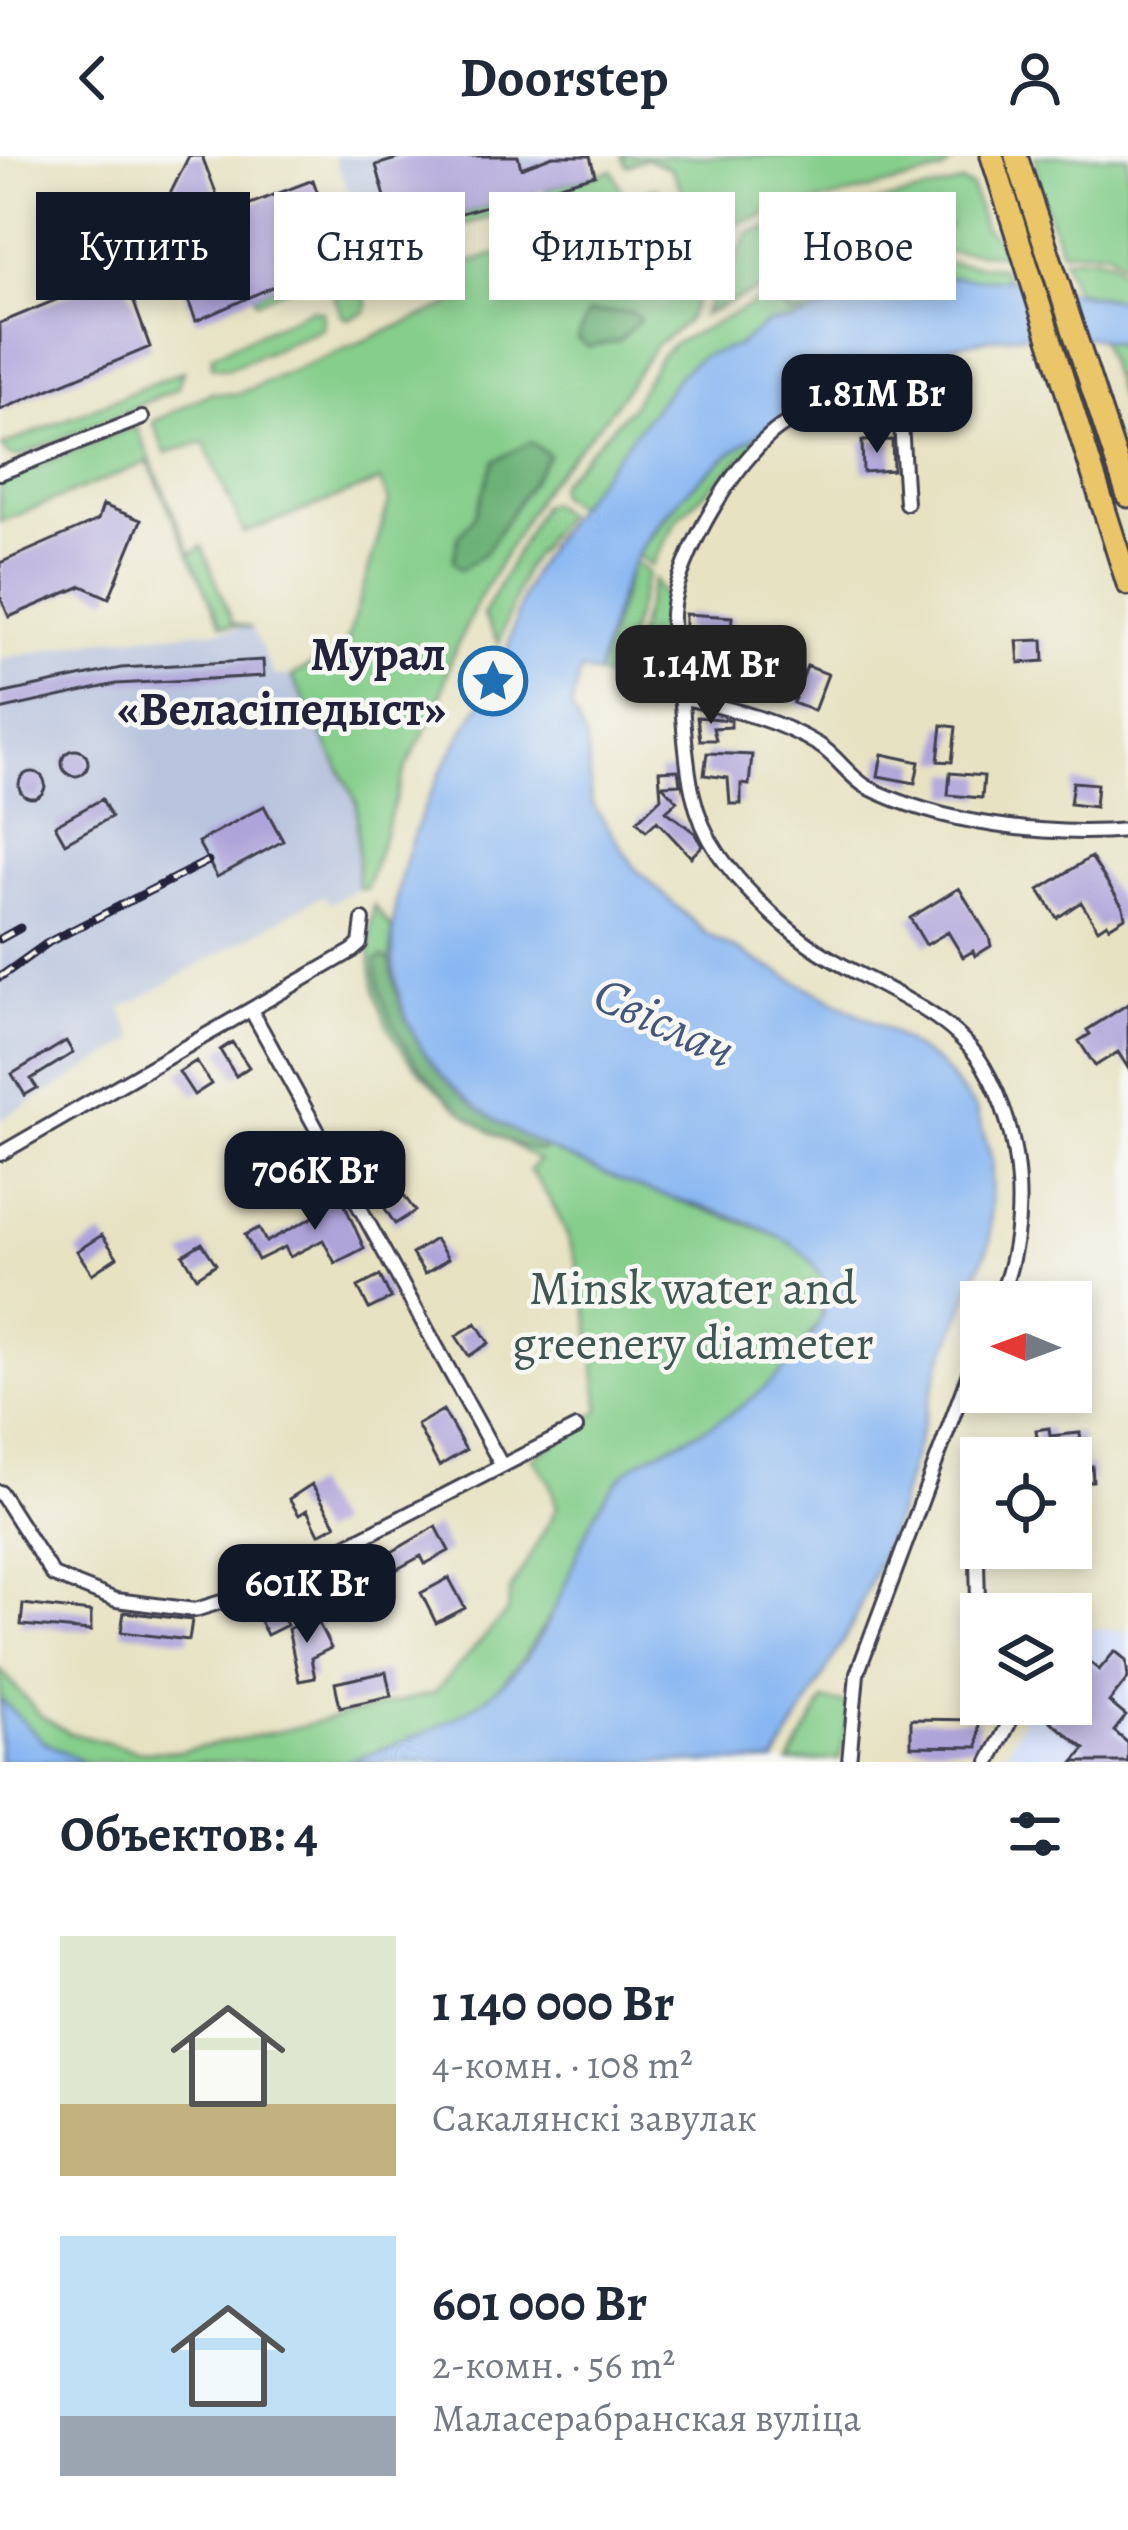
<!DOCTYPE html>
<html lang="ru">
<head>
<meta charset="utf-8">
<style>
  body { margin:0; font-family:Alegreya,serif; background:#f6f6f7; color:#1f2937; height:100vh; display:flex; flex-direction:column; font-size:45px; white-space:nowrap }
  * { box-sizing:border-box; margin:0 }
  p { font-size:39px; color:#747a83 }
  .icon { flex:none; width:66px; height:66px; fill:none; stroke:currentColor; stroke-width:2; stroke-linecap:round; stroke-linejoin:round }
  .map { position:relative; height:1606px; overflow:hidden }
  .drawer { display:flex; flex-direction:column; background:#fff; flex:1 }
  .drawer>* { flex:none }
  .top-card { position:absolute; left:36px; top:36px; width:1056px; height:108px; display:flex; gap:24px }
  .needle { width:78px; rotate:271deg }
  .tools { position:absolute; left:960px; top:1125px; display:grid; gap:24px }
  .tools a { display:grid; place-items:center; width:132px; height:132px; border-radius:0px; background:#fff; box-shadow:0 6px 18px #0003; font-size:60px }
  .price { position:absolute; translate:-50% -102px; padding:0 27px; border-radius:24px; background:#111827; color:#fff; font-size:39px; line-height:78px; filter:drop-shadow(0 3px 6px #0008) }
  .price::after { content:''; position:absolute; left:50%; top:72px; width:36px; height:27px; margin-left:-18px; background:inherit; clip-path:polygon(0 0,100% 0,50% 100%) }
  .price.current { background:#222; color:#fff }
  ul { padding:0; list-style:none }
  li { display:flex; align-items:center; gap:36px; height:300px; padding:0 60px }
  li span { display:grid; place-items:center; flex:none; width:336px; height:240px; border-radius:0px; color:#555 }
  li>.icon { margin-inline-start:auto }
  span .icon { width:144px; height:144px; fill:#fffc; stroke-width:1 }
  li b { font-size:51px }
  h2 { display:flex; justify-content:space-between; align-items:center; height:144px; padding:0 60px; font-size:51px }
  .tag { padding:0 42px; border-radius:0px; background:#fff; box-shadow:0 6px 18px #0003; font-size:42px; line-height:108px }
  .tag.current { background:#111827; color:#fff }
  header { display:flex; justify-content:space-between; align-items:center; height:156px; padding:0 60px; background:#fff; font-size:54px; font-weight:600 }
  .map>svg:first-child { display:block }
  .built { fill:#cedafa }
  .industrial { fill:#b9c4de }
  .green { fill:#85ce8b; stroke:#547863; stroke-width:3 }
  .forest { fill:#6cb177; stroke:#476a59; stroke-width:3 }
  .water { fill:#87b6f2; stroke:#546c96; stroke-width:3 }
  .building { fill:#afa4da }
  .lines { fill:none; stroke-linecap:round; stroke-linejoin:round }
  .street-casing { stroke:#403f4f; stroke-width:18 }
  .primary-casing { stroke:#403f4f; stroke-width:27 }
  .street { stroke:#fff; stroke-width:12 }
  .primary { stroke:#ebc669; stroke-width:21 }
  .rail-casing { stroke:#22223b; stroke-width:9 }
  .rail { stroke:#f6f6f2; stroke-width:4.5; stroke-dasharray:14; stroke-linecap:butt }
  .labels { text-anchor:middle; stroke-width:9; stroke-linejoin:round; paint-order:stroke }
  .poi-label { font-size:48px; font-weight:bold; fill:#22223b; stroke:#f6f6f2; text-anchor:end }
  .park-label { font-size:48px; fill:#405653; stroke:#f6f6f2 }
  .water-label { font-size:51px; font-style:italic; fill:#45567b; stroke:#f6f6f2 }
</style>
</head>
<body>
<header><svg class="icon" aria-label="back" viewBox="0 0 24 24"><path d="M15 5l-7 7 7 7"/></svg>Doorstep<svg class="icon" aria-label="person" viewBox="0 0 24 24"><circle cx="12" cy="8" r="4"/><path d="M4 21q1-7 8-7t8 7"/></svg></header>
<div class="map">
<svg width="1128" height="1606" viewBox="0 0 1128 1606">
  <rect width="100%" height="100%" fill="#f6f6f2"/>
  <filter id="ink" filterUnits="userSpaceOnUse"><feTurbulence type="fractalNoise" baseFrequency=".00833" numOctaves="2"/><feDisplacementMap in="SourceGraphic" scale="24" xChannelSelector="R" yChannelSelector="G"/><feConvolveMatrix kernelMatrix="1 2 1 2 8 2 1 2 1" color-interpolation-filters="sRGB"/></filter>
  <filter id="wash" filterUnits="userSpaceOnUse"><feTurbulence type="fractalNoise" baseFrequency=".004" numOctaves="4" result="noise"/><feDisplacementMap in="SourceGraphic" scale="48" xChannelSelector="R" yChannelSelector="G"/><feGaussianBlur stdDeviation="2.7" result="paint"/><feColorMatrix in="noise" values="0 0 0 0 0 0 0 0 0 0 0 0 0 0 0 0 0 1.4 0 .05"/><feComposite in="paint" operator="in"/></filter>
  <g filter="url(#wash)">
    <rect width="100%" height="100%" fill="#e7e2c2"/>
    <path class="built" d="M1071 1472 1128 1475V1606H1007L1004 1600 1031 1548H1071Z"/>
    <path class="industrial" d="M333 0H589L595 19 372 90Z
      M252 472 274 519 292 520 357 647 358 732 330 747 323 739 121 853 135 884 0 964V503L113 482Z"/>
    <path class="green" d="M622 0H958L942 16 714 72 699 66 671 13 646 2 627 10Z
      M1035 0H1128V111L1107 94 1061 95 1039 32Z
      M613 14 624 41 656 32 666 44 570 71 556 65 545 34Z
      M962 27 972 31 984 72 999 84 1002 98 901 93 822 105 703 159 750 76Z
      M535 36 544 68 530 84 520 52 421 82 428 106 393 117 382 83Z
      M669 50 686 88 702 100 699 139 686 166 655 190 610 256 543 332 477 447 451 503 438 550 406 611 366 733 358 732 357 647 292 520 346 489 389 346 380 325 244 377 204 286 165 297 153 266 210 237 237 238 454 147 448 112Z
      M1095 100 1113 105 1128 121V146L1074 134 1063 102Z
      M351 101 367 148 366 156 349 163 343 161 324 116 257 146 254 139Z
      M928 105 1000 111 1008 124 933 122 888 131 796 164 767 167 738 190 702 200 681 217 577 353 557 337 558 328 631 251 658 203 673 188 817 117 846 110Z
      M311 153 323 156V172L228 213 212 211V199Z
      M1098 182 1128 193V268L1102 189Z
      M183 215 177 233 18 301 7 298 2 290Z
      M136 270 191 398 202 390 233 467 252 472 221 468 148 306 0 366V325Z
      M760 273 765 279 679 361 651 410 637 399 684 337Z
      M550 347 564 358 525 412 499 487 483 459 541 351Z
      M633 405 648 417 620 509 610 522 597 519Z
      M654 423 665 443 668 535 622 528Z
      M374 749 392 773 390 805 513 974 624 1026 781 1080 806 1098 823 1123 821 1163 774 1229 720 1265 657 1296 613 1331 555 1452 520 1507 484 1548 450 1568 346 1606H83L43 1585 0 1543V1513L41 1560 70 1577 141 1596 182 1595 285 1574 434 1537 507 1456 510 1435 557 1352 550 1327 533 1302 600 1254C589 1169 586 1083 529 1014L539 1005C438 943 351 883 374 749Z
      M824 1544 850 1548 840 1603 789 1606Z"/>
    <path class="forest" d="M901 55 938 58 949 69C935 92 850 99 820 102L809 97 814 77 823 67 853 75Z
      M894 108 906 115 908 127 809 160 788 158 782 151 801 131Z
      M632 156 640 164 619 185 588 191 577 183 588 157Z
      M531 286 549 299 485 397 461 414 453 405 459 379 475 360 494 305Z
      M383 801 390 805C402 897 468 951 546 990L543 995C467 987 376 879 376 804Z"/>
    <path class="water" d="M946 121 1008 124 1128 146V191C984 138 741 256 653 373 622 415 610 469 597 519L580 515 571 552 587 586 592 647 636 713 707 778 888 874 940 909 976 953 992 1004 990 1086 939 1211 895 1365 853 1467 775 1606H346C455 1568 519 1545 565 1429 580 1392 595 1345 625 1317 644 1299 670 1291 693 1279 740 1255 773 1230 806 1188 822 1167 833 1140 819 1116 788 1062 673 1048 617 1023 571 1002 519 983 478 952 327 838 406 659 490 533 510 503 515 449 534 414 573 343 634 283 681 217L702 200 738 190 767 167 796 164 888 131Z
      M0 1543 43 1585 83 1606H0Z"/>
    <g id="blocks">
      <path class="building" d="M189 0H202L224 58 313 24 332 78 389 55 376 9 406 0H518L521 12 553 0H590L595 19 395 76 196 165 164 81 174 78 164 50Z
        M123 116 150 191 0 254V167Z
        M892 284 893 314 863 316 862 285Z
        M103 349 141 364 109 442 82 430 9 461 0 440V407L98 364Z
        M685 458 732 461 731 478 685 474Z
        M1043 484 1044 505 1019 507 1017 485Z
        M263 504 264 520 116 528 0 554V538L121 512Z
        M743 509 766 510V531H742Z
        M807 510 828 518 814 555 793 547Z
        M697 561 731 564V571L713 572 716 584H700Z
        M942 569 956 571 952 606 938 605Z
        M62 607a13 13 0 1 1 26 0a13 13 0 1 1-26 0Z
        M707 597 752 599 749 629 741 628V648H730L728 622 704 619Z
        M882 598 919 606 915 627 878 620Z
        M678 614 680 628 662 629 677 645 666 655 695 677 702 690 691 701 657 665 646 675 637 665 661 642 659 615Z
        M19 629a13 13 0 1 1 26 0a13 13 0 1 1-26 0Z
        M950 617 984 620 982 642 948 639Z
        M1073 626 1097 628 1095 651 1070 648Z
        M102 643 111 661 65 687 55 669Z
        M264 650 283 685 217 721 198 686Z
        M1091 701 1123 751 1125 761 1109 771 1107 767 1098 773 1081 746 1057 762 1039 734Z
        M959 732 989 781 991 790 975 800 973 795 963 801 948 776 926 789 910 762Z
        M1128 848V912L1118 896 1095 910 1079 885 1090 878 1087 874Z
        M66 885 73 897 31 923 37 932 25 939 12 918Z
        M232 886 249 911 236 920 220 894Z
        M196 905 211 928 194 939 179 916Z
        M383 973 399 997 373 1014 357 990Z
        M338 1034 364 1092 335 1107 323 1084 290 1101 285 1091 258 1104 245 1079 259 1072 266 1086 319 1058 313 1046Z
        M403 1038 415 1055 395 1068 384 1051Z
        M102 1079 117 1101 92 1118 77 1095Z
        M435 1083 448 1103 425 1118 412 1098Z
        M202 1087 216 1108 197 1121 183 1099Z
        M380 1120 391 1142 369 1153 358 1131Z
        M476 1167 489 1187 469 1200 456 1180Z
        M443 1254 466 1294 439 1310 417 1269Z
        M1049 1272 1050 1280 1080 1277 1084 1311 1092 1310 1093 1325 1071 1327V1302H1040L1036 1274Z
        M312 1328 336 1369 319 1378 307 1354 299 1359 289 1343Z
        M436 1370 449 1395 425 1408 421 1400 381 1422 373 1407Z
        M449 1422 465 1452 436 1467 421 1437Z
        M276 1447 287 1469 267 1479 256 1457Z
        M23 1448 91 1456V1475L21 1469Z
        M124 1456 192 1464 189 1484 121 1476Z
        M315 1460 331 1492 311 1502 315 1522 299 1525 288 1473Z
        M1115 1495 1126 1504 1128 1522 1109 1546 1126 1560 1114 1575 1128 1587V1606H1074L1085 1593 1049 1564 1062 1548H1071L1077 1531 1071 1526V1508L1080 1498 1099 1514Z
        M386 1516 391 1540 340 1551 335 1527Z
        M911 1563 979 1564 978 1591 911 1590Z"/>
    </g>
  </g>
  <g filter="url(#ink)">
    <use href="#blocks" fill-opacity="0" stroke="#403f4f" stroke-width="3"/>
    <g class="lines">
      <defs>
        <path id="street" d="M0 317 142 262
          M906 347 900 251C863 252 828 250 793 264 743 285 674 406 672 459 671 489 679 520 682 549 687 602 687 652 718 697 740 729 775 764 807 787 862 828 948 849 984 911 1024 980 1030 1072 998 1146
          M681 541C730 553 776 563 819 589 837 600 849 621 867 631 940 668 1048 681 1128 674
          M251 854 502 1310
          M0 998 352 795 360 788 363 764
          M0 1336 53 1419 116 1444 195 1454 260 1434 576 1272
          M983 1392 977 1406 978 1446 1066 1458
          M849 1606 857 1518 981 1185
          M989 1606 1019 1548"/>
        <path id="primary" d="M992 0 1128 428
          M1016 0 1128 340"/>
      </defs>
      <use href="#street" class="street-casing"/>
      <use href="#primary" class="primary-casing"/>
      <use href="#street" class="street"/>
      <use href="#primary" class="primary"/>
      <defs>
        <path id="rail" d="M0 783 20 772
          M0 821 49 786 208 705"/>
      </defs>
      <use href="#rail" class="rail-casing"/>
      <use href="#rail" class="rail"/>
    </g>
  </g>
  <defs>
    <symbol id="sight-ring" viewBox="-11 -11 22 22"><circle r="9.5" fill="#f6f6f2" stroke="#1f6fb2" stroke-width="1.5"/><path d="M0-6L1.8-2.2L6-1.7L2.9 1.2L3.7 5.4L0 3.3L-3.7 5.4L-2.9 1.2L-6-1.7L-1.8-2.2Z" fill="#1f6fb2"/></symbol>
  </defs>
  <g fill-rule="evenodd">
    <use href="#sight-ring" x="455" y="487" width="76" height="76"/>
  </g>
  <g class="labels">
    <g class="poi-label">
      <text x="446" y="514">Мурал<tspan x="446" dy="55">«Веласіпедыст»</tspan></text>
    </g>
    <g class="park-label">
      <text x="693" y="1148">Minsk water and<tspan x="693" dy="55">greenery diameter</tspan></text>
    </g>
    <g class="water-label">
      <text transform="translate(665 865) rotate(25)" y="18">Свіслач</text>
    </g>
  </g>
</svg>
<div class="tools">
<a><svg class="needle" viewBox="-14 -14 28 28"><path d="M0-13l5 13h-10z" fill="#e53935"/><path d="M0 13l5-13h-10z" fill="#747a83"/></svg></a>
<a><svg class="icon" aria-label="locate" viewBox="0 0 24 24"><circle cx="12" cy="12" r="6"/><path d="M12 2v4M12 18v4M2 12h4M18 12h4"/></svg></a>
<a><svg class="icon" aria-label="layers" viewBox="0 0 24 24"><path d="M12 4l9 5-9 5-9-5zM3 14l9 5 9-5"/></svg></a>
</div>
<b class="price" style="left:877px;top:300px">1.81M Br</b>
<b class="price current" style="left:711px;top:571px">1.14M Br</b>
<b class="price" style="left:315px;top:1077px">706K Br</b>
<b class="price" style="left:307px;top:1490px">601K Br</b>
<div class="top-card">
<a class="tag current">Купить</a>
<a class="tag">Снять</a>
<a class="tag">Фильтры</a>
<a class="tag">Новое</a>
</div>
</div>
<section class="drawer">
<h2>Объектов: 4<svg class="icon" aria-label="filters" viewBox="0 0 24 24"><path d="M4 7h16M4 17h16"/><circle cx="9" cy="7" r="2"/><circle cx="15" cy="17" r="2"/></svg></h2>
<ul>
<li><span style="background:linear-gradient(#dfe7d0 70%,#c2b280 0)"><svg class="icon" aria-label="home" viewBox="0 0 24 24"><path d="M3 11l9-7 9 7M6 9v11h12V9"/></svg></span><div><b>1 140 000 Br</b><p>4-комн. · 108 m²</p><p>Сакалянскі завулак</p></div></li>
<li><span style="background:linear-gradient(#bfe0f5 75%,#9aa5b1 0)"><svg class="icon" aria-label="home" viewBox="0 0 24 24"><path d="M3 11l9-7 9 7M6 9v11h12V9"/></svg></span><div><b>601 000 Br</b><p>2-комн. · 56 m²</p><p>Маласерабранская вуліца</p></div></li>
</ul>
</section>
</body>
</html>
